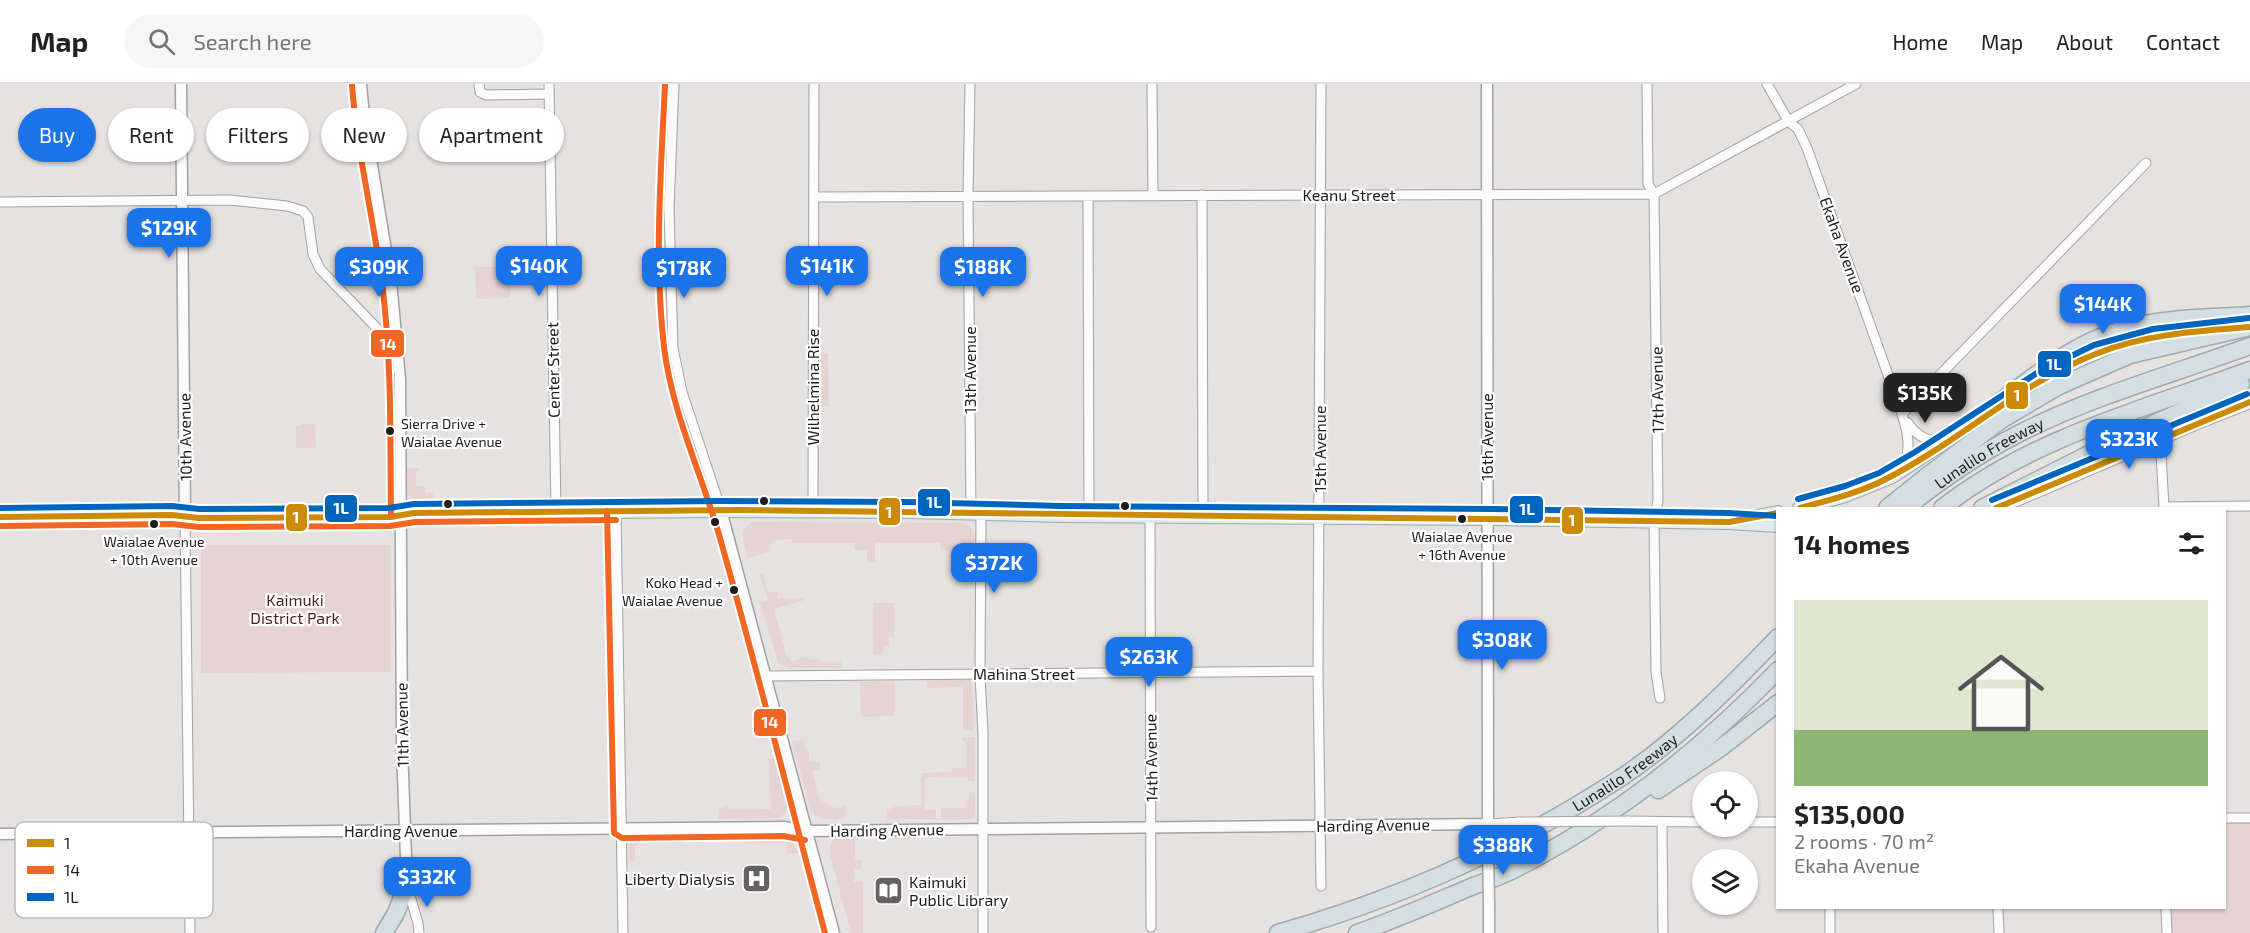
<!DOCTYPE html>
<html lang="en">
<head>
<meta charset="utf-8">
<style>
  body { margin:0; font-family:"Exo 2",sans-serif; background:#f6f6f6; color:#222; height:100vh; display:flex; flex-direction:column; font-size:22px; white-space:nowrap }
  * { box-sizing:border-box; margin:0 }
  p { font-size:20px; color:#767676 }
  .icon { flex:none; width:33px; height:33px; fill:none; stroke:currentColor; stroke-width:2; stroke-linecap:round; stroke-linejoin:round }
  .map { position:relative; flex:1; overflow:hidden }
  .side { position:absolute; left:1776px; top:423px; width:450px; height:402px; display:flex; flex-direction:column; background:#fff; border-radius:0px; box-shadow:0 2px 4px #0004 }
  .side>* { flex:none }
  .guide { position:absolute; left:18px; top:24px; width:570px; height:54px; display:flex; gap:12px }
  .controls { position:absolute; left:1692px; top:687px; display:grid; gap:12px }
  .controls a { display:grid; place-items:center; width:66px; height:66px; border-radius:50%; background:#fff; box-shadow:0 2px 4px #0004; font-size:30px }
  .price { position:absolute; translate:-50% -51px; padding:0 14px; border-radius:12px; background:#1a73e8; color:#fff; font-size:20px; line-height:39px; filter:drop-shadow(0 2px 3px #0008) }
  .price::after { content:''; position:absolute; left:50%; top:36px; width:18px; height:14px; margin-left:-9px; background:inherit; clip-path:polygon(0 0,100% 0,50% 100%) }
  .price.selected { background:#222; color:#fff }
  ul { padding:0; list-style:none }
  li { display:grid; align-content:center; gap:12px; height:318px; padding:0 18px }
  li span { display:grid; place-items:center; height:186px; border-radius:0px; color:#555 }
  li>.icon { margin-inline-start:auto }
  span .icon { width:108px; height:108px; fill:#fffc; stroke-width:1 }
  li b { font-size:26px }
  h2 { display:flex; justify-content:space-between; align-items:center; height:72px; padding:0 18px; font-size:26px }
  .chip { padding:0 21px; border-radius:27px; background:#fff; box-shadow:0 2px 4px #0004; font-size:21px; line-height:54px }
  .chip.selected { background:#1a73e8; color:#fff }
  header { display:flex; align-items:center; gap:36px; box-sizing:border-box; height:84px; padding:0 30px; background:#fff; border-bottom:2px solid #e0e0e0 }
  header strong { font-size:28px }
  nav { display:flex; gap:33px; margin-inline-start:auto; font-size:21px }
  .search { width:420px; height:54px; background:#f6f6f6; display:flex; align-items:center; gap:15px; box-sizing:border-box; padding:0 21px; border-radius:33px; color:#767676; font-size:22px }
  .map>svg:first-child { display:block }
  .green { fill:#e6d4d3 }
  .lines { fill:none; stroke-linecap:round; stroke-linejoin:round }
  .minor-casing { stroke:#a4a1a1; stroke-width:11 }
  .tertiary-casing { stroke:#a4a1a1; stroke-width:13 }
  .secondary-casing { stroke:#a4a1a1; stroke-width:14 }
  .primary-casing { stroke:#9eaaac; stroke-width:16 }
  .motorway-casing { stroke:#9eaaac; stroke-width:19 }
  .minor { stroke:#fbfbfb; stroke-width:9 }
  .tertiary { stroke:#fbfbfb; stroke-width:10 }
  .secondary { stroke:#fbfbfb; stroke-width:12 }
  .primary { stroke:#e3eaec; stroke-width:14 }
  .motorway { stroke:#d3dfe2; stroke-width:16 }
  .minor-bridge-casing { stroke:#a4a1a1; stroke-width:11; stroke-linecap:butt }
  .tertiary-bridge-casing { stroke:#a4a1a1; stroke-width:13; stroke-linecap:butt }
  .minor-bridge { stroke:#fbfbfb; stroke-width:9 }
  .tertiary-bridge { stroke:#fbfbfb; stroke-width:10 }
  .bus-1-casing { stroke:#fff; stroke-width:10 }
  .bus-2-casing { stroke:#fff; stroke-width:10 }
  .bus-3-casing { stroke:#fff; stroke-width:10 }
  .bus-1 { stroke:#cc8a06; stroke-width:6 }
  .bus-2 { stroke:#f26522; stroke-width:6 }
  .bus-3 { stroke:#0065bd; stroke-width:6 }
  .bus-dot { fill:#1f1c1c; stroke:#fff; stroke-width:2 }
  .labels { text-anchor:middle; stroke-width:4.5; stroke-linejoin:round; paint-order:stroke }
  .bus-label { font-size:14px; fill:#1f1c1c; stroke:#fff }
  .street-label { font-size:16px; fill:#1f1c1c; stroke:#fff }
  .park-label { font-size:16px; fill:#551d1e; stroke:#fff }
  .poi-label { font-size:16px; fill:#1f1c1c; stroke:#fff; text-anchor:end }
  .key { fill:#fff; stroke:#bcbbbb; stroke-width:1.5 }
  .key-label { font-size:16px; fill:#1f1c1c }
  .line-badge { stroke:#fff; stroke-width:2 }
  .badge-label { font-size:16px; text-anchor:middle; font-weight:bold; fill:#fff }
</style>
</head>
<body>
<header>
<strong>Map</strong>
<div class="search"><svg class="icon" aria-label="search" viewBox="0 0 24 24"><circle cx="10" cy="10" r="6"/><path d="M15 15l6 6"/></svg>Search here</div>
<nav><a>Home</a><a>Map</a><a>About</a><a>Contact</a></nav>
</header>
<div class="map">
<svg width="2250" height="849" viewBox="0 0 2250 849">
  <rect width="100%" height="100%" fill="#e7e2e2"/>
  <path class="green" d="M475 183H510V214L476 215Z
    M819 269H828L829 323H819Z
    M302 340H315L316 364H296V342H302Z
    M406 384H417L420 387H416V402H425V409L433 408V418C404 417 406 411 406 384Z
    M753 438 965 439C977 444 974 457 974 468L941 467 940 459H875V478H867V466H854V459H793L792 455 772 456 770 468 748 474C745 461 736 445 753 438Z
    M201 461H390V588L201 589Z
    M763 490 768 509 778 507V515L805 514V516L774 525 787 573H789L790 577 807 573 808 576 819 574 820 578 841 577V584H790L779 580 760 519 768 516 760 491Z
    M873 519H894V553H889V562H883L882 571H874Z
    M969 594 972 599 974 647 965 646 963 644V603L927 604V595Z
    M894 597 895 632 861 633 860 598Z
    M962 653H974L975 697H968V694L927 693 925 695V726H936V735H887V726L897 722 921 721V689L951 688 952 684H966V658L962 657Z
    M804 656 806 667H809V678H820V686L812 687 819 715C830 721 835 728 847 721L844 735C831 735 818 738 810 726L792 657Z
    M769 675H776L787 723 786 729 778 734 719 735 718 726 728 720 729 726 771 725Z
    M969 708 975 709V729L974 733 967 736 941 735V724H965L966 716H969Z
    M2225 739H2250V849H2172V824H2224Z
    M914 750V755H855V776H862L861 785H854V798H863V849H851L830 771C829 762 831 756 839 752Z
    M635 751 682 752V759H639L635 762V777H629V755Z
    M744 752C764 752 791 746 798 769L787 770 786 759H744Z"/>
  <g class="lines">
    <defs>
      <path id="minor" d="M479 0 480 8 486 11 548 10
        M549 0 556 428
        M674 0 669 124 673 264 682 308 721 426
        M970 0 968 112 971 428
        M1152 0 1153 111
        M1321 0 1318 587 1321 802
        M1647 0 1648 100 1654 110 1658 417 1654 437 1656 588 1660 614
        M1767 0 1789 38 1798 45 1807 64 1902 330C1908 349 1911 363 1904 383
        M1202 111 1203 432
        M1088 112 1089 431
        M814 113 1654 110 1856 0
        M0 118 230 116 287 122 303 127 308 133 313 170 320 185 398 266
        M1902 330 2146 79
        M1908 339C1918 354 1927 356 1944 358
        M2161 369 2164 424
        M2164 423 2250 422
        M616 427 623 849
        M813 427 814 0
        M981 429 980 591 983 650V849
        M1150 432 1151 843
        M185 433 190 849
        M766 592 1318 587
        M2224 734H2250
        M1628 737 1702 738
        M1662 738 1663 849
        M1748 738H1778
        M1488 740 1520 738
        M408 805 418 839 419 849
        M1830 824V849
        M1998 824 1999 849
        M2166 824 2167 849"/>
      <path id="tertiary" d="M181 0 185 433
        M361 0 364 32 391 197 400 295 402 663 407 801
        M1487 0 1488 764
        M721 426 834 849
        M0 750 784 743 807 747 1488 740
        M1489 821V849"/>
      <path id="secondary" d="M2036 299C2075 276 2121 256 2166 250 2182 247 2198 247 2213 246
        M2000 423 2197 339 2250 318"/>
      <path id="primary" d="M1800 424 1845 411 1892 392 1980 334
        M0 433 172 431 199 434 390 433 414 429 721 426 907 427 1062 431 1493 434 1729 438 1778 441
        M1752 434 1778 429"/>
      <g id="motorway">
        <path d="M1980 334C2024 299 2072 258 2127 244 2167 233 2209 234 2250 231"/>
        <path d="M1887 424 1927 392 2001 336 2059 302 2130 271 2250 243"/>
        <path id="s1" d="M1906 424C1941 396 1979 370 2020 349 2093 312 2173 290 2250 262"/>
        <path d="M1942 424C2033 353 2144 325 2250 286"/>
        <path d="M1982 424 2107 361 2241 300"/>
        <path d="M1658 706 1722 663 1778 619"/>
        <path d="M384 849 396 829 407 801"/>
        <path id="s2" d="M1278 849C1398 815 1517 762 1622 693 1679 655 1730 603 1778 553"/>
        <path d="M1357 849C1395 836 1433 819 1471 803 1486 797 1503 792 1517 784 1615 734 1702 665 1778 586"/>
      </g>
    </defs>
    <use href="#minor" class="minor-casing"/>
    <use href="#tertiary" class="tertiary-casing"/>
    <use href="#secondary" class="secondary-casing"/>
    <use href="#primary" class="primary-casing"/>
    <use href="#motorway" class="motorway-casing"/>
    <use href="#minor" class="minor"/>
    <use href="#tertiary" class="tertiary"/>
    <use href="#secondary" class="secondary"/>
    <use href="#primary" class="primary"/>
    <use href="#motorway" class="motorway"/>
    <defs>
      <path id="minor-bridge" d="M1520 738 1628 737"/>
      <path id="tertiary-bridge" d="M1488 764 1489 821"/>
    </defs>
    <use href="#minor-bridge" class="minor-bridge-casing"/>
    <use href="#tertiary-bridge" class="tertiary-bridge-casing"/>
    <use href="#minor-bridge" class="minor-bridge"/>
    <use href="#tertiary-bridge" class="tertiary-bridge"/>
    <defs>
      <path id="bus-1" d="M1800 424C1829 416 1859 409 1886 395 1960 357 2020 299 2098 269 2146 250 2199 247 2250 243
        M1996 424 2250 318
        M0 433 172 431 199 434 390 433 414 429 737 426 1729 438 1778 429"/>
      <path id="bus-2" d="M665 0C661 87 654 176 664 263 672 329 702 391 720 454 757 585 790 717 825 849
        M352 1C357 68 373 132 382 199 392 276 390 354 391 431
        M607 427 614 749 622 754 783 752 805 756
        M0 442 172 440 199 443 390 442 415 438 616 436"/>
      <path id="bus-3" d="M1798 415 1845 402 1879 389 1915 368 2040 287 2094 261 2153 245 2249 234
        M1992 416 2247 310
        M0 424 172 422 199 425 389 424 414 420 721 417 907 418 1062 422 1493 425 1729 429 1778 432"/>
    </defs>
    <use href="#bus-1" class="bus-1-casing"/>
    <use href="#bus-2" class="bus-2-casing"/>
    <use href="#bus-3" class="bus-3-casing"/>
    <use href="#bus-1" class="bus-1"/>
    <use href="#bus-2" class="bus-2"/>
    <use href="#bus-3" class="bus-3"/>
  </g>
  <defs>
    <symbol id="hospital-square" viewBox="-11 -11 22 22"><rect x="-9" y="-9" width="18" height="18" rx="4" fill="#656161" stroke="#fff"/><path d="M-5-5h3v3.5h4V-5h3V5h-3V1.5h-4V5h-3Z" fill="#fff"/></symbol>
    <symbol id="library-square" viewBox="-11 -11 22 22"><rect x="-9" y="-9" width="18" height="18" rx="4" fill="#656161" stroke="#fff"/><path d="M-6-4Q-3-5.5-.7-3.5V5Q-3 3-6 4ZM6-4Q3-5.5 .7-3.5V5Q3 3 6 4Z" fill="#fff"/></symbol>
  </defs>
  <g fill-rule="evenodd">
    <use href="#hospital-square" x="740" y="778" width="33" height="33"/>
    <use href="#library-square" x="872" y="790" width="33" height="33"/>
  </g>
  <g class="bus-dot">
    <circle cx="390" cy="347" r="5"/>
    <circle cx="764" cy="417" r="5"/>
    <circle cx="448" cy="420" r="5"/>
    <circle cx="1125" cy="422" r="5"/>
    <circle cx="1462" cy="435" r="5"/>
    <circle cx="715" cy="438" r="5"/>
    <circle cx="154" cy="440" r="5"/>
    <circle cx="734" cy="506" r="5"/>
  </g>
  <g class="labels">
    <g class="bus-label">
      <text x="401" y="345" text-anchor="start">Sierra Drive +<tspan x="401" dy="18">Waialae Avenue</tspan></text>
      <text x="1462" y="458">Waialae Avenue<tspan x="1462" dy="18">+ 16th Avenue</tspan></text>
      <text x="154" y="463">Waialae Avenue<tspan x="154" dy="18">+ 10th Avenue</tspan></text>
      <text x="723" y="504" text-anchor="end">Koko Head +<tspan x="723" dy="18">Waialae Avenue</tspan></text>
    </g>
    <g class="street-label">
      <text x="1349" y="117">Keanu Street</text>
      <text transform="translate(1842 161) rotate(70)" y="6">Ekaha Avenue</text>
      <text transform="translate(553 286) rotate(-91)" y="6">Center Street</text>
      <text transform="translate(970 286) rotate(-90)" y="6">13th Avenue</text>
      <text transform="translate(813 303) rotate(-90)" y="6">Wilhelmina Rise</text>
      <text transform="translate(1657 306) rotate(-91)" y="6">17th Avenue</text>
      <text transform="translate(185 353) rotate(-91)" y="6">10th Avenue</text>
      <text transform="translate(1487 353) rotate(-90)" y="6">16th Avenue</text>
      <text transform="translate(1320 365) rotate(-90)" y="6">15th Avenue</text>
      <text dy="6" stroke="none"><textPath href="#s1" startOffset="100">Lunalilo Freeway</textPath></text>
      <text x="1024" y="596">Mahina Street</text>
      <text transform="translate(402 641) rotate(-91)" y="6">11th Avenue</text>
      <text transform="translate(1151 674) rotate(-91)" y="6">14th Avenue</text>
      <text dy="6" stroke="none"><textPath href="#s2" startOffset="384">Lunalilo Freeway</textPath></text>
      <text transform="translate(1373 741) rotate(-1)" y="6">Harding Avenue</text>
      <text transform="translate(887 746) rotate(-1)" y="6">Harding Avenue</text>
      <text x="401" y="753">Harding Avenue</text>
    </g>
    <g class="park-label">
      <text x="295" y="522">Kaimuki<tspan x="295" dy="18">District Park</tspan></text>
    </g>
    <g class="poi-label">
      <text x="735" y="801">Liberty Dialysis</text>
      <text x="909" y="804" text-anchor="start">Kaimuki<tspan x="909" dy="18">Public Library</tspan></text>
    </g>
  </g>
  <rect x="15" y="738" width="198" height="96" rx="9" class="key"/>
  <rect x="27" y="755" width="27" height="8" fill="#cc8a06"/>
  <rect x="27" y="782" width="27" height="8" fill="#f26522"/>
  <rect x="27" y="809" width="27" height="8" fill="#0065bd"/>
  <g class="key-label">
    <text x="64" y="765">1</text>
    <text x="64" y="792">14</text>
    <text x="64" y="819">1L</text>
  </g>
  <g class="line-badge">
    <rect x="370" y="245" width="35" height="29" rx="6" fill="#f26522"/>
    <rect x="2037" y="266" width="35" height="28" rx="6" fill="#0065bd"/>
    <rect x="2005" y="297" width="24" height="29" rx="6" fill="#cc8a06"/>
    <rect x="917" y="404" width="34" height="29" rx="6" fill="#0065bd"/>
    <rect x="324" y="410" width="34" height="29" rx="6" fill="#0065bd"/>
    <rect x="1509" y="411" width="35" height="29" rx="6" fill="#0065bd"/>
    <rect x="878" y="413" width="23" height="29" rx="6" fill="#cc8a06"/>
    <rect x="285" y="419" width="23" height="29" rx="6" fill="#cc8a06"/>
    <rect x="1561" y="422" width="23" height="29" rx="6" fill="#cc8a06"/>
    <rect x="753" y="624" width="34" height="29" rx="6" fill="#f26522"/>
  </g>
  <g class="badge-label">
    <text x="388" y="266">14</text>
    <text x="2054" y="286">1L</text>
    <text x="2017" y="317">1</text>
    <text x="934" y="424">1L</text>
    <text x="341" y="430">1L</text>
    <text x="1527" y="431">1L</text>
    <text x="889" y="434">1</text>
    <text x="296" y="439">1</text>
    <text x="1572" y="442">1</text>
    <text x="770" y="644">14</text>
  </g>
</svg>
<div class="controls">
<a><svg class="icon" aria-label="locate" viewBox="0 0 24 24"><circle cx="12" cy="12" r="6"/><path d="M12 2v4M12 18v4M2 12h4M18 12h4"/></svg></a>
<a><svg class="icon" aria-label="layers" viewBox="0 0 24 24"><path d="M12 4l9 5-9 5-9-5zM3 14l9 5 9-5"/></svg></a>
</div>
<b class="price" style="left:169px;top:175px">$129K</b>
<b class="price" style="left:539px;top:213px">$140K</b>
<b class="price" style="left:827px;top:213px">$141K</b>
<b class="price" style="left:379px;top:214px">$309K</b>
<b class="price" style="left:983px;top:214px">$188K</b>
<b class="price" style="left:684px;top:215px">$178K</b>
<b class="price" style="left:2103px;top:251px">$144K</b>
<b class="price selected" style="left:1925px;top:340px">$135K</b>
<b class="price" style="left:2129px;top:386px">$323K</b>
<b class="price" style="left:994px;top:510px">$372K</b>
<b class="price" style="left:1502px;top:587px">$308K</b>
<b class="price" style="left:1149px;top:604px">$263K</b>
<b class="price" style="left:1503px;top:792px">$388K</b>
<b class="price" style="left:427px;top:824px">$332K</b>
<div class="guide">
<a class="chip selected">Buy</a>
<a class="chip">Rent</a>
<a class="chip">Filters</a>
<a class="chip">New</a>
<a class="chip">Apartment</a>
</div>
<section class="side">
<h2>14 homes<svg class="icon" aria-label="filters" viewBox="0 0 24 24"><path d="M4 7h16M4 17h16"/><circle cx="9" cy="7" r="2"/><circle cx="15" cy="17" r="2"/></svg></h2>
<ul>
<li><span style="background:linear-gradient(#dfe7d0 70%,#8fb573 0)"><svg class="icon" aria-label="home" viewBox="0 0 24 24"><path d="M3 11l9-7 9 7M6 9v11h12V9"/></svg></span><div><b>$135,000</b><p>2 rooms · 70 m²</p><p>Ekaha Avenue</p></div></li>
</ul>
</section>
</div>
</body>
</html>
